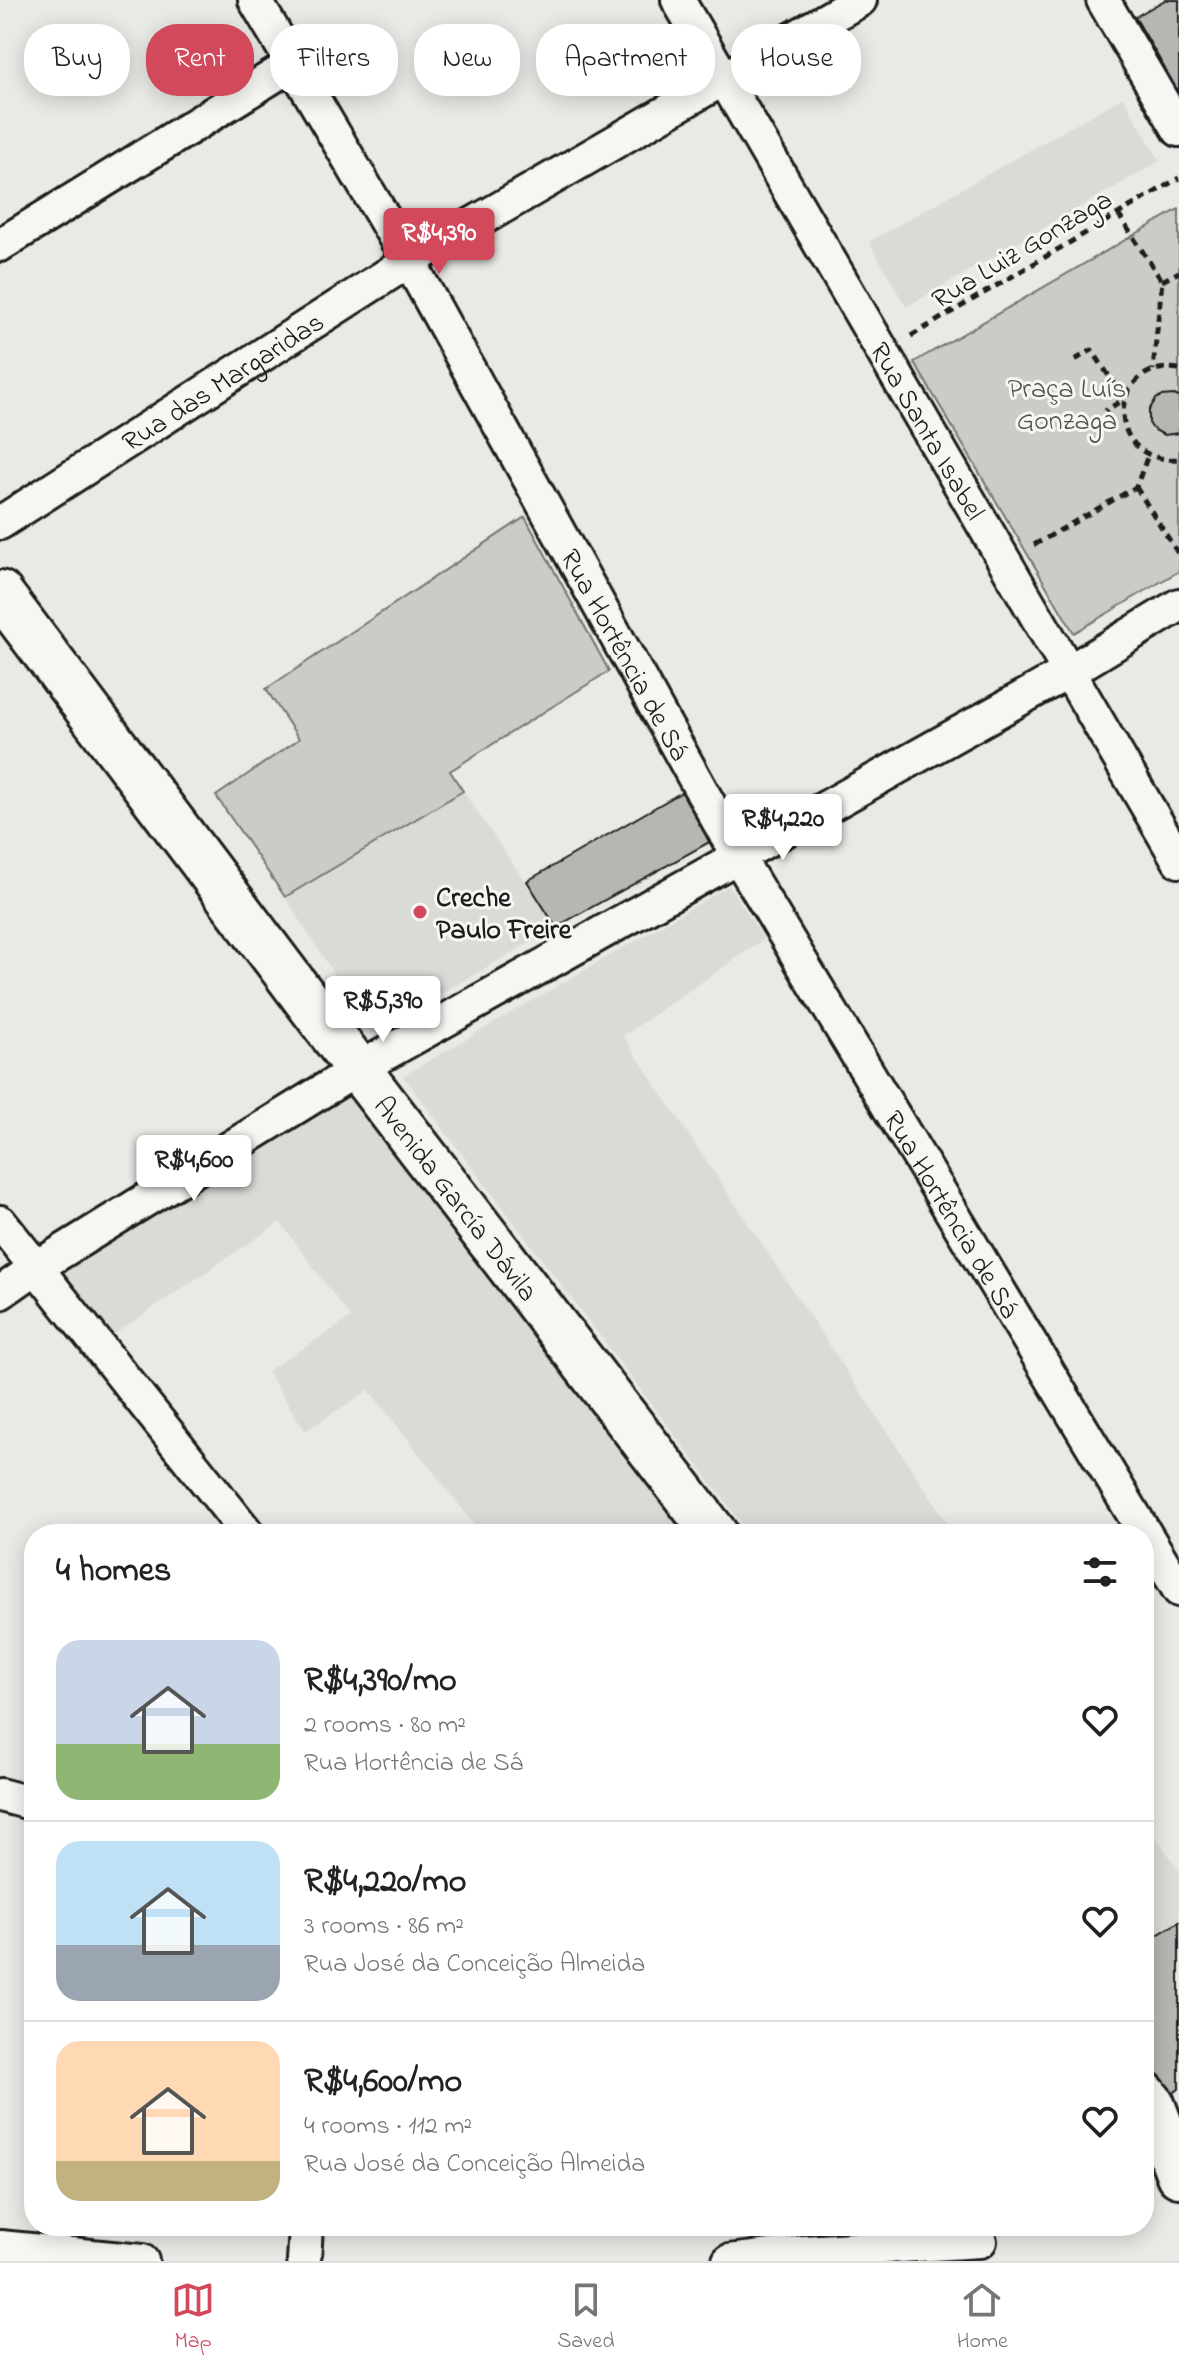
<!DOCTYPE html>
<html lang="en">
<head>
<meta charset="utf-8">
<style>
  body { margin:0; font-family:"Indie Flower",sans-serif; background:#f6f6f6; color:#222; height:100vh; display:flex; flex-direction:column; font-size:30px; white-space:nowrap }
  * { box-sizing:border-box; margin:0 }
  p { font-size:26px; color:#767676 }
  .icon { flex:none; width:44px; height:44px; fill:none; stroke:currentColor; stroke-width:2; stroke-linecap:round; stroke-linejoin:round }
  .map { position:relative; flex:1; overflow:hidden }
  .panel { position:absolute; left:24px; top:1524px; width:1130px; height:712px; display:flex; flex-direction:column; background:#fff; border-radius:32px; box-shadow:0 4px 20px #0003 }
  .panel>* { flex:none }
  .top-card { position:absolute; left:24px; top:24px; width:1132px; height:72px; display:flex; gap:16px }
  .price { position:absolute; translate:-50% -68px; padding:0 18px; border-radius:8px; background:#fff; color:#222; font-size:26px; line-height:52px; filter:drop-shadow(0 2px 4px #0008) }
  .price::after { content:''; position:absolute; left:50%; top:48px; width:24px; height:18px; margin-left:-12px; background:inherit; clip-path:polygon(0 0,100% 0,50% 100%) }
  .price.selected { background:#d1495b; color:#fff }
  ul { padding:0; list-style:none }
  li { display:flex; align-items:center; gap:24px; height:200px; padding:0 32px }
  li+li { border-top:2px solid #e0e0e0 }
  li span { display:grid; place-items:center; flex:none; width:224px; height:160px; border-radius:24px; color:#555 }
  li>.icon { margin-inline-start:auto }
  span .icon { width:96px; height:96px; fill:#fffc; stroke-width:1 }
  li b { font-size:34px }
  h2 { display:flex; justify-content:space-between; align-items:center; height:96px; padding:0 32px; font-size:34px }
  .chip { padding:0 28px; border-radius:32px; background:#fff; box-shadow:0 4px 20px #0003; font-size:28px; line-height:72px }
  .chip.selected { background:#d1495b; color:#fff }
  .tabs { display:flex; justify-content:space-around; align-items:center; height:112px; border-top:2px solid #e0e0e0; background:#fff; font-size:22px; color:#767676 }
  .tabs a { display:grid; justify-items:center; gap:4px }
  .tabs .selected { color:#d1495b }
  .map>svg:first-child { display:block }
  .built { fill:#dadad6 }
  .green { fill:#cbcbc7; stroke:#747472; stroke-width:2 }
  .building { fill:#b6b6b3; stroke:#1c1c1c; stroke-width:2 }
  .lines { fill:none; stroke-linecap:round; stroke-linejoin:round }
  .minor-casing { stroke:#1c1c1c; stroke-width:38 }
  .secondary-casing { stroke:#1c1c1c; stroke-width:50 }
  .path { stroke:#1c1c1c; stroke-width:5; stroke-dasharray:8 6; stroke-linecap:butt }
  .minor { stroke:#f6f6f2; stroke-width:32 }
  .secondary { stroke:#f6f6f2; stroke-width:44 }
  .poi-dot { fill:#d1495b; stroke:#f6f6f2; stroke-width:3 }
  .labels { text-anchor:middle; stroke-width:6; stroke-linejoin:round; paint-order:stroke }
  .street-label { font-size:28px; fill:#1c1c1c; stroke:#f6f6f2 }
  .park-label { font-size:28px; fill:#51514f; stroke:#f6f6f2 }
  .poi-label { font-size:28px; font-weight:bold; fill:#1c1c1c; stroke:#f6f6f2; text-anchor:start }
</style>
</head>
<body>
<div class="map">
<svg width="1179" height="2261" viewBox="0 0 1179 2261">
  <rect width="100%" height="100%" fill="#e9e9e5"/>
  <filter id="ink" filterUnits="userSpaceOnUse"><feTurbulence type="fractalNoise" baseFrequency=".0125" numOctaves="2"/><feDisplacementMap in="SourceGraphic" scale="16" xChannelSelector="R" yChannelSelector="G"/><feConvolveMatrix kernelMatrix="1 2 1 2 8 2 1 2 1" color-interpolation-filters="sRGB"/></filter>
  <g filter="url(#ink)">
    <path class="built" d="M1123 97 1160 161 906 307 869 242Z
      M463 791 556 927 372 1034 285 897Z
      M729 886 764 939 623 1036 955 1534H750L403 1076Z
      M361 1084 687 1534H482L369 1390 305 1431 267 1371 351 1318 280 1222 113 1335 58 1276Z
      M1144 1819 1179 1871V1922L1144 1943Z"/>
    <path class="green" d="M1179 209V571L1074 633 914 362Z
      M525 517 609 671 450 771 463 791 285 897 216 796 299 739 266 689Z"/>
    <path class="building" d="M1165 0H1179V93L1135 17Z
      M1174 395 1179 397V433L1164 435 1153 429 1149 423V410L1156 399 1161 396Z
      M682 792 711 841 556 927 527 881Z
      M1179 1922V2089L1161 2100 1144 2073V1943Z"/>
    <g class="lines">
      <defs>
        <g id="minor">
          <path id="s1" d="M255 0 409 261 737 855 1179 1590"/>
          <path id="s2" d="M678 0 1179 861"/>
          <path d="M1103 0 1179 130"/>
          <path d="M0 245 293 64"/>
          <path id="s3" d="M0 523 409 261 860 0"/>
          <path d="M0 1222 248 1534"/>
          <path d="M0 1293 37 1267 358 1069 1070 671 1179 605"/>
          <path d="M0 1795 34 1804"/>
          <path d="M0 2247 142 2261"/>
          <path d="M304 2261 306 2226"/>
          <path d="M729 2261 804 2252 980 2241"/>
        </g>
        <g id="secondary">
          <path id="s4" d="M0 593 358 1069 715 1534"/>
          <path d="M1144 2094 1152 2104 1179 2175"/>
        </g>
      </defs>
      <use href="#minor" class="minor-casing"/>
      <use href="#secondary" class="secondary-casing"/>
      <path class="path" d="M1118 214 1162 281 1153 370
        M1162 281 1179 272
        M911 336 1179 178
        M1075 360 1092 350 1124 399 1105 411
        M1179 369C1107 358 1102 465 1179 459
        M1136 487 1179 555
        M1034 545 1136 487 1148 455"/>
      <use href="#minor" class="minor"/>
      <use href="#secondary" class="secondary"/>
    </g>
  </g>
  <circle class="poi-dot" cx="420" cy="912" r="8"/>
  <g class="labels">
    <g class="street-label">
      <text transform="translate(1021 248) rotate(-31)" y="10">Rua Luiz Gonzaga</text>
      <text dy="10" stroke="none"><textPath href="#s3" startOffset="264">Rua das Margaridas</textPath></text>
      <text dy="10" stroke="none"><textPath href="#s2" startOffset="498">Rua Santa Isabel</textPath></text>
      <text dy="10" stroke="none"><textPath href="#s1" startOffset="752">Rua Hortência de Sá</textPath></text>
      <text dy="10" stroke="none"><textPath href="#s4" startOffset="758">Avenida García Dávila</textPath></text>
      <text dy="10" stroke="none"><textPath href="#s1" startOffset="1400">Rua Hortência de Sá</textPath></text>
    </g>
    <g class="park-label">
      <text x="1067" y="397">Praça Luís<tspan x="1067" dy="32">Gonzaga</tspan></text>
    </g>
    <g class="poi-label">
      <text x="436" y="906">Creche<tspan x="436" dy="32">Paulo Freire</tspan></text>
    </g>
  </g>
</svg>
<b class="price selected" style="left:439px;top:276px">R$4,390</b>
<b class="price" style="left:783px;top:862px">R$4,220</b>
<b class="price" style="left:383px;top:1044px">R$5,390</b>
<b class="price" style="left:194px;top:1203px">R$4,600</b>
<div class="top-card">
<a class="chip">Buy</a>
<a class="chip selected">Rent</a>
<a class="chip">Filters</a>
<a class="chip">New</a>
<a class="chip">Apartment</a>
<a class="chip">House</a>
</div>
<section class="panel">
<h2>4 homes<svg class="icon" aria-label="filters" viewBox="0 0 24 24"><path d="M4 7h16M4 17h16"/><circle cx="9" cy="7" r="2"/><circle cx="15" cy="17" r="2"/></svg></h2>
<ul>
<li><span style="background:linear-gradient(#c9d6e8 65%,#8fb573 0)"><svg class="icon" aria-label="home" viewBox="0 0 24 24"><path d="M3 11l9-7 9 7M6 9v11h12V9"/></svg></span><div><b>R$4,390/mo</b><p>2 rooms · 80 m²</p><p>Rua Hortência de Sá</p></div><svg class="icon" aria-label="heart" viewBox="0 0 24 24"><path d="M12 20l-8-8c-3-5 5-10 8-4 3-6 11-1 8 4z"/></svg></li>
<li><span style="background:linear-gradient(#bfe0f5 65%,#9aa5b1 0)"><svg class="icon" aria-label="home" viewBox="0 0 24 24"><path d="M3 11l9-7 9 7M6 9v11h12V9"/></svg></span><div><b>R$4,220/mo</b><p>3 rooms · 86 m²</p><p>Rua José da Conceição Almeida</p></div><svg class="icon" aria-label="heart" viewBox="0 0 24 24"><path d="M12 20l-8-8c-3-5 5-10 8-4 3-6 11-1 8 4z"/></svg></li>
<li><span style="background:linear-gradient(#ffd9b3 75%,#c2b280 0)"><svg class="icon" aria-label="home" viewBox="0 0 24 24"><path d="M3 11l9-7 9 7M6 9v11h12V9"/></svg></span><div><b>R$4,600/mo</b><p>4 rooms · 112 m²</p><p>Rua José da Conceição Almeida</p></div><svg class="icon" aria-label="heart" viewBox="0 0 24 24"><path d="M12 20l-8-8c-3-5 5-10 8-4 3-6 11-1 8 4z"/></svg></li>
</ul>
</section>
</div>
<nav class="tabs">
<a class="selected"><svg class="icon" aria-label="map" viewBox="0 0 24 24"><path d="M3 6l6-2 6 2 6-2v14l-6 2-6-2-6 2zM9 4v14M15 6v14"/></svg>Map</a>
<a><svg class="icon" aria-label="saved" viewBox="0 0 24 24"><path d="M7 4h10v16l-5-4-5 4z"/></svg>Saved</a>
<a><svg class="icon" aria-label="home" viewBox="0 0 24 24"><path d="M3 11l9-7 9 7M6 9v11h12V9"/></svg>Home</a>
</nav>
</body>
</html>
